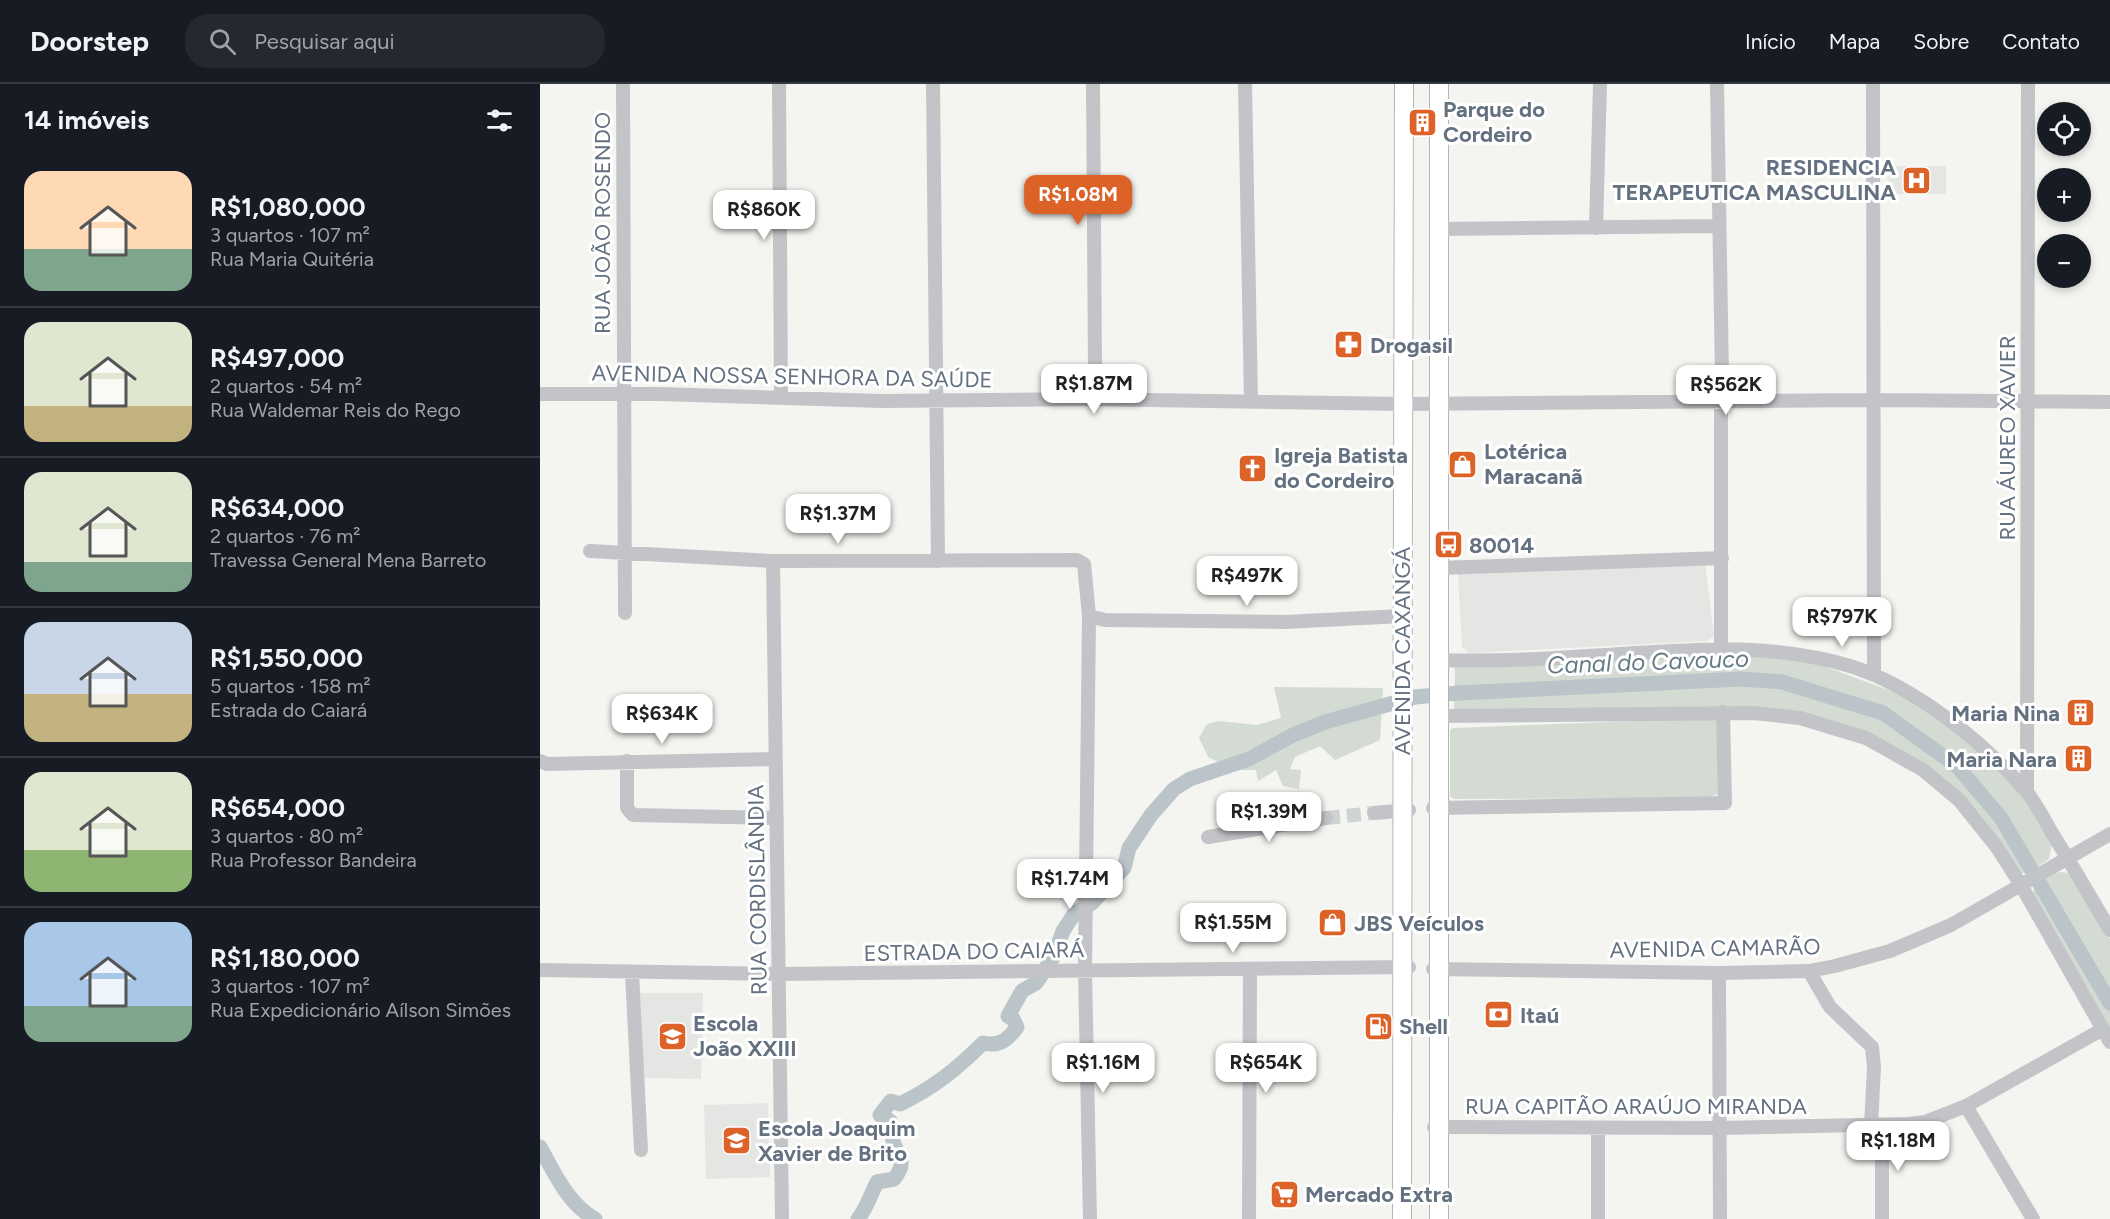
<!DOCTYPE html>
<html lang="pt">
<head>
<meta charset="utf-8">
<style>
  body { margin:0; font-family:Figtree,sans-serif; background:#242831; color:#f1f3f6; height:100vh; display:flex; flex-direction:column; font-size:22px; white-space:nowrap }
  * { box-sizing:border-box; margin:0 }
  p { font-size:20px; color:#9ea1a6 }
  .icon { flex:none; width:33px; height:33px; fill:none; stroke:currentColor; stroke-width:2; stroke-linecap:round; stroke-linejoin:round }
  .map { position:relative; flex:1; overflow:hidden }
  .side { display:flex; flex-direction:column; background:#171b24; width:540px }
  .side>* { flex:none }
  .fabs { position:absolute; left:1497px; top:18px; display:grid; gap:12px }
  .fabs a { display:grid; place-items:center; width:54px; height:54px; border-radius:50%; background:#171b24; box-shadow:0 3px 9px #0003; font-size:30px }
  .price { position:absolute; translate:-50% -51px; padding:0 14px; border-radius:12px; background:#fff; color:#222; font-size:20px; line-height:39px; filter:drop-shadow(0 2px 3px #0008) }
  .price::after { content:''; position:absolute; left:50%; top:36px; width:18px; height:14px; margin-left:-9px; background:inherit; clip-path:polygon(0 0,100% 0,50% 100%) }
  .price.selected { background:#dd6227; color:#fff }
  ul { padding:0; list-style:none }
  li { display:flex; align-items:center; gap:18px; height:150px; padding:0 24px }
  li+li { border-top:2px solid #363941 }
  li span { display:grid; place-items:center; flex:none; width:168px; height:120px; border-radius:18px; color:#555 }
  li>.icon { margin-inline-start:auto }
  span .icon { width:72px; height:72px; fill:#fffc; stroke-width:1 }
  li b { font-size:26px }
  h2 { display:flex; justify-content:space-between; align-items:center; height:72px; padding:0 24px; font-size:26px }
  header { display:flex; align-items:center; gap:36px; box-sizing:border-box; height:84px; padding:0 30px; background:#171b24; border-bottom:2px solid #363941 }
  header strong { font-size:28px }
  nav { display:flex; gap:33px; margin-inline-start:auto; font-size:21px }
  .search { width:420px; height:54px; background:#242831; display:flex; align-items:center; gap:15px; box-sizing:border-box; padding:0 21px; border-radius:24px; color:#9ea1a6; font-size:22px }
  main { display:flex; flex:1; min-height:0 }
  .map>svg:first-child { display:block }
  .built { fill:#e4e6e4 }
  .green { fill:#d4dbd2 }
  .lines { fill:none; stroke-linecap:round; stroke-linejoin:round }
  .canal { stroke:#bac4c9; stroke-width:15 }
  .minor-tunnel { stroke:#d0d3d4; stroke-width:14; stroke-dasharray:14 7; stroke-linecap:butt }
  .major-casing { stroke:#b2b6ba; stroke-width:20 }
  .minor { stroke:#c2c4c8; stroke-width:14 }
  .major { stroke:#fff; stroke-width:18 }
  .labels { text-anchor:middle; stroke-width:6; stroke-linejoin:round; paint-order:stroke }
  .poi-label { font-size:22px; font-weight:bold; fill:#647181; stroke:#fff; text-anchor:start }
  .street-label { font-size:22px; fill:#647181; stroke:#fff }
  .water-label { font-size:24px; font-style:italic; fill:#647a85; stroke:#fff }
</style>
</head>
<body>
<header>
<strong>Doorstep</strong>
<div class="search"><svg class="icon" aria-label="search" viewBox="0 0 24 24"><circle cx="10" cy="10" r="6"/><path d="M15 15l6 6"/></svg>Pesquisar aqui</div>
<nav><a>Início</a><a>Mapa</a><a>Sobre</a><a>Contato</a></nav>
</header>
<main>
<section class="side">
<h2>14 imóveis<svg class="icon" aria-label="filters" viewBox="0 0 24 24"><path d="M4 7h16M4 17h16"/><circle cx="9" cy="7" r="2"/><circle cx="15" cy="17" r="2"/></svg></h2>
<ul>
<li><span style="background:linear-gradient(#ffd9b3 65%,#7fa58c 0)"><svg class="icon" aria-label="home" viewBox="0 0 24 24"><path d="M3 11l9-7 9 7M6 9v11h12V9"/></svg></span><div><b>R$1,080,000</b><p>3 quartos · 107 m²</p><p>Rua Maria Quitéria</p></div></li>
<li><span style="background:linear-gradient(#dfe7d0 70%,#c2b280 0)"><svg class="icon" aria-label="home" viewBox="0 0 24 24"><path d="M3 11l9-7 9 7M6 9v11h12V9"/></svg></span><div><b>R$497,000</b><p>2 quartos · 54 m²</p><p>Rua Waldemar Reis do Rego</p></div></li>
<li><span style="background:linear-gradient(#dfe7d0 75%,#7fa58c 0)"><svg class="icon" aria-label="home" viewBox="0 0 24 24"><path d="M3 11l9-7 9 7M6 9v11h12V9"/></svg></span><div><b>R$634,000</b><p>2 quartos · 76 m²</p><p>Travessa General Mena Barreto</p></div></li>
<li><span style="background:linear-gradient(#c9d6e8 60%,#c2b280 0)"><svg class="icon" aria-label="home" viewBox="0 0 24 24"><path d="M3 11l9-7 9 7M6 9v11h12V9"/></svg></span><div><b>R$1,550,000</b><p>5 quartos · 158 m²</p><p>Estrada do Caiará</p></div></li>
<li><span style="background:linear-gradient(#dfe7d0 65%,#8fb573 0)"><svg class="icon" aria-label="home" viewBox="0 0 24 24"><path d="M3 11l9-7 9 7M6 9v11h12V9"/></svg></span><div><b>R$654,000</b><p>3 quartos · 80 m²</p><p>Rua Professor Bandeira</p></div></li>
<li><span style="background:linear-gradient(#a9c7e8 70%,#7fa58c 0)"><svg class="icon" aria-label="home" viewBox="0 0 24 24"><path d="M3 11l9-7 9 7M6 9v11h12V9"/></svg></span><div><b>R$1,180,000</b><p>3 quartos · 107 m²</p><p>Rua Expedicionário Aílson Simões</p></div></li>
</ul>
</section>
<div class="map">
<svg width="1570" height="1135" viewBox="0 0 1570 1135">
  <rect width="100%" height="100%" fill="#f4f4f0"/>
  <path class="built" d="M1348 82H1406V110H1349Z
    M1165 479 1174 552 1166 557 929 569 922 563 918 490Z
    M100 909H163L161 995 103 994Z
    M228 1019 230 1093 166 1095 164 1021Z"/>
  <path class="green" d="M1143 571 1235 572 1281 581 1359 610 1403 636 1433 659 1488 716 1512 760 1509 775 1488 789H1481L1379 680 1259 631 914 629 915 580Z
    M734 603 843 604 840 656 795 676 780 662 755 673 750 685 761 686 759 705 743 702 736 686 718 697 716 686H694L668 673 659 654 667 640 678 637 717 641 741 634Z
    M1178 634V710L1166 714 914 715 910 712V646L913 644Z
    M1522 788 1529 789 1533 793 1570 855V951L1492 814 1495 802 1515 789Z"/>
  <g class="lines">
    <path class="canal" d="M0 1063C15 1090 28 1120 55 1135
      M318 1135C327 1124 331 1110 337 1098L354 1095C368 1077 358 1074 353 1057 352 1050 351 1043 350 1037L340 1031 351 1017 360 1020C393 1004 417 985 443 959 459 963 468 956 477 943L473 935 468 932 482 907 496 899 514 872 523 847 534 830 552 819 584 784 589 764 611 731 634 705 650 695 709 675 753 651 785 638 875 613 918 609 1201 595 1242 598 1343 629 1417 682 1461 734 1570 919"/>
    <path class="minor-tunnel" d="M786 734 834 729"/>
    <defs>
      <path id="major" d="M899 0V1135
        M862 1135C860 757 865 378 864 0"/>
    </defs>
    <use href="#major" class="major-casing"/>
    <path class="minor" d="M83 0 85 529
      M239 0 241 313
      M393 0 398 477
      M705 0 711 317
      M1333 0 1334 591
      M1056 144 1060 0
      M899 145 1179 142
      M555 284 564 303 578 316
      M1183 285 1189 296 1219 316
      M0 310H120L341 317 548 315 864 320 1333 316 1570 318
      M531 315C543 307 552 299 555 284L553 0
      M1155 316 1176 303 1182 292 1177 0
      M50 467 233 477 537 476 544 480 549 532 545 886 550 1135
      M233 477 242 1135
      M899 484 1182 474
      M549 532 565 536 745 538 862 532
      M1181 564V316
      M899 576C960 578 1020 574 1080 570 1159 565 1233 559 1310 582 1372 601 1443 657 1486 707 1496 719 1504 735 1512 749 1532 781 1551 814 1570 846
      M899 632 1214 629 1260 634 1326 654 1383 686 1419 716 1456 762 1481 801 1570 958
      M0 677 7 680 236 675
      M87 677V724L93 731 237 734
      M1487 708 1488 0
      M893 724 1185 719 1183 628
      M834 729 869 726
      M668 753 786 734
      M893 885 1179 889 1269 887 1295 882 1350 867 1411 841 1570 750
      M0 886 239 890 869 883
      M1269 887 1290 923 1332 963 1334 983 1331 1042
      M92 889 101 1066
      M1179 889 1180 1135
      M1426 1022 1493 1135
      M1342 1042V1135
      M894 1043 1180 1044 1369 1040 1385 1038 1426 1022 1563 945
      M1058 1044V1135
      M709 1135 710 885"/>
    <use href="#major" class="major"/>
  </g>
  <defs>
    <symbol id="building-square" viewBox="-11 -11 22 22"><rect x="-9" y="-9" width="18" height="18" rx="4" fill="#dd6227" stroke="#fff"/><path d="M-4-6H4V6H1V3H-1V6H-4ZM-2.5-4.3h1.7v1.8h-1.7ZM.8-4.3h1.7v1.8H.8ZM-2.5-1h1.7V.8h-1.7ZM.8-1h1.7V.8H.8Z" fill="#fff"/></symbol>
    <symbol id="hospital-square" viewBox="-11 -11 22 22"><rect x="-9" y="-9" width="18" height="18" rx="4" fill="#dd6227" stroke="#fff"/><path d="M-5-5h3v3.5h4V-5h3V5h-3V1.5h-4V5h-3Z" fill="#fff"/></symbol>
    <symbol id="pharmacy-square" viewBox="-11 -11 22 22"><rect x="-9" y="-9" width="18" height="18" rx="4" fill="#dd6227" stroke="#fff"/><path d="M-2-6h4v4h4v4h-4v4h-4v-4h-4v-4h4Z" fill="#fff"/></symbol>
    <symbol id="shop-square" viewBox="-11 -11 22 22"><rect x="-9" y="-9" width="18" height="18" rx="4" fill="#dd6227" stroke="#fff"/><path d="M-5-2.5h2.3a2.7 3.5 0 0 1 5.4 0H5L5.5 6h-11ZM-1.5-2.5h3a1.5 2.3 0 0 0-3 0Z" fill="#fff"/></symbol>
    <symbol id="church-square" viewBox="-11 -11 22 22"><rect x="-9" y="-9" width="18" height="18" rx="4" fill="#dd6227" stroke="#fff"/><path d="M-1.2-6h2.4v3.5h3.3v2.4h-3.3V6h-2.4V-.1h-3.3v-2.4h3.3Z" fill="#fff"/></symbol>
    <symbol id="bus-square" viewBox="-11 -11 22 22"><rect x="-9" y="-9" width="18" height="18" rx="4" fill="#dd6227" stroke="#fff"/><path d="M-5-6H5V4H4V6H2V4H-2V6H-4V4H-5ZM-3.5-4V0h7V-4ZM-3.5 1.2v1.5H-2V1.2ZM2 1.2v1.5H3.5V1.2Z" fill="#fff"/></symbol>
    <symbol id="bank-square" viewBox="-11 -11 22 22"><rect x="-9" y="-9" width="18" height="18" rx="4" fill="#dd6227" stroke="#fff"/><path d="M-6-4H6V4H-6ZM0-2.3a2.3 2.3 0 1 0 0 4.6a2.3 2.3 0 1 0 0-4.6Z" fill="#fff"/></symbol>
    <symbol id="fuel-square" viewBox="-11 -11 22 22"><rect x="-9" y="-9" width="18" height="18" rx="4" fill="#dd6227" stroke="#fff"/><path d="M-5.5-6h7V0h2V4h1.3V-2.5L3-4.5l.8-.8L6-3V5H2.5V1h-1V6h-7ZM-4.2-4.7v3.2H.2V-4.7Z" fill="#fff"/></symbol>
    <symbol id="school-square" viewBox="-11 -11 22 22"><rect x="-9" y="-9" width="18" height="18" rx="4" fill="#dd6227" stroke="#fff"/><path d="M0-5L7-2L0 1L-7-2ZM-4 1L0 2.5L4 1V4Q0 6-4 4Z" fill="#fff"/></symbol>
    <symbol id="supermarket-square" viewBox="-11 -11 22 22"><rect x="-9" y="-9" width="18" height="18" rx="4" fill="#dd6227" stroke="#fff"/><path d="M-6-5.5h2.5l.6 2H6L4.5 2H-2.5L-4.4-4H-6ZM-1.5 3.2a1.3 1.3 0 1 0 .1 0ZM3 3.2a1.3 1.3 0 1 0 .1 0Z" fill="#fff"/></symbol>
  </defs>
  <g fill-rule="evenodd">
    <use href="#building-square" x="866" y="22" width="33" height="33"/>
    <use href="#hospital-square" x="1360" y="80" width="33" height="33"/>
    <use href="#pharmacy-square" x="792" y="244" width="33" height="33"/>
    <use href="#shop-square" x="906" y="364" width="33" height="33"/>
    <use href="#church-square" x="696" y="368" width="33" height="33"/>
    <use href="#bus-square" x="892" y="444" width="33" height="33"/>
    <use href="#building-square" x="1524" y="612" width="33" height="33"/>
    <use href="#building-square" x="1522" y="658" width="33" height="33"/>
    <use href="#shop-square" x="776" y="822" width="33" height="33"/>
    <use href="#bank-square" x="942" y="914" width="33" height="33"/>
    <use href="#fuel-square" x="822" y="926" width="33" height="33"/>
    <use href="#school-square" x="116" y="936" width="33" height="33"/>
    <use href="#school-square" x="180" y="1040" width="33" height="33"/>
    <use href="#supermarket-square" x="728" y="1094" width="33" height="33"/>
  </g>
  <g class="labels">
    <g class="poi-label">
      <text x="903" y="33">Parque do<tspan x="903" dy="25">Cordeiro</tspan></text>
      <text x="1356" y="91" text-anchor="end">RESIDENCIA<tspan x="1356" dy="25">TERAPEUTICA MASCULINA</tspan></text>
      <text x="830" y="269">Drogasil</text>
      <text x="944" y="375">Lotérica<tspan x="944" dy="25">Maracanã</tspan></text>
      <text x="734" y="379">Igreja Batista<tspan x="734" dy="25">do Cordeiro</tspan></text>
      <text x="929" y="469">80014</text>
      <text x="1520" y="637" text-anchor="end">Maria Nina</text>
      <text x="1517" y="683" text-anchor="end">Maria Nara</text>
      <text x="814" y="847">JBS Veículos</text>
      <text x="980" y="939">Itaú</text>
      <text x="153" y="947">Escola<tspan x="153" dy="25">João XXIII</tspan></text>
      <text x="859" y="950">Shell</text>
      <text x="218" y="1052">Escola Joaquim<tspan x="218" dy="25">Xavier de Brito</tspan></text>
      <text x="765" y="1118">Mercado Extra</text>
    </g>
    <g class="street-label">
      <text transform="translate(62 139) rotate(-90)" y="8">RUA JOÃO ROSENDO</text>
      <text transform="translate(252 292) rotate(1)" y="8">AVENIDA NOSSA SENHORA DA SAÚDE</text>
      <text transform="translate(1467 354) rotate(-90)" y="8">RUA ÁUREO XAVIER</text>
      <text transform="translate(862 567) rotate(-90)" y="8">AVENIDA CAXANGÁ</text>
      <text transform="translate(217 806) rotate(-91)" y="8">RUA CORDISLÂNDIA</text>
      <text transform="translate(1175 864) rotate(-1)" y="8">AVENIDA CAMARÃO</text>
      <text transform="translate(434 867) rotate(-1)" y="8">ESTRADA DO CAIARÁ</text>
      <text x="1096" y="1030">RUA CAPITÃO ARAÚJO MIRANDA</text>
    </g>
    <g class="water-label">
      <text transform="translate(1108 578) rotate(-2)" y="8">Canal do Cavouco</text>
    </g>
  </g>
</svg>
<div class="fabs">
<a><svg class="icon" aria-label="locate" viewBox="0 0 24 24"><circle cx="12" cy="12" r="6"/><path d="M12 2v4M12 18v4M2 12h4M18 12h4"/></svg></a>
<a>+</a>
<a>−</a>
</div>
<b class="price selected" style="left:538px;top:142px">R$1.08M</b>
<b class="price" style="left:224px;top:157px">R$860K</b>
<b class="price" style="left:554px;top:331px">R$1.87M</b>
<b class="price" style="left:1186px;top:332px">R$562K</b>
<b class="price" style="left:298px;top:461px">R$1.37M</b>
<b class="price" style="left:707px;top:523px">R$497K</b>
<b class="price" style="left:1302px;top:564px">R$797K</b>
<b class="price" style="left:122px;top:661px">R$634K</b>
<b class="price" style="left:729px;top:759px">R$1.39M</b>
<b class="price" style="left:530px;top:826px">R$1.74M</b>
<b class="price" style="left:693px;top:870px">R$1.55M</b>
<b class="price" style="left:563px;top:1010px">R$1.16M</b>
<b class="price" style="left:726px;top:1010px">R$654K</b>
<b class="price" style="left:1358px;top:1088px">R$1.18M</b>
</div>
</main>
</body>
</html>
